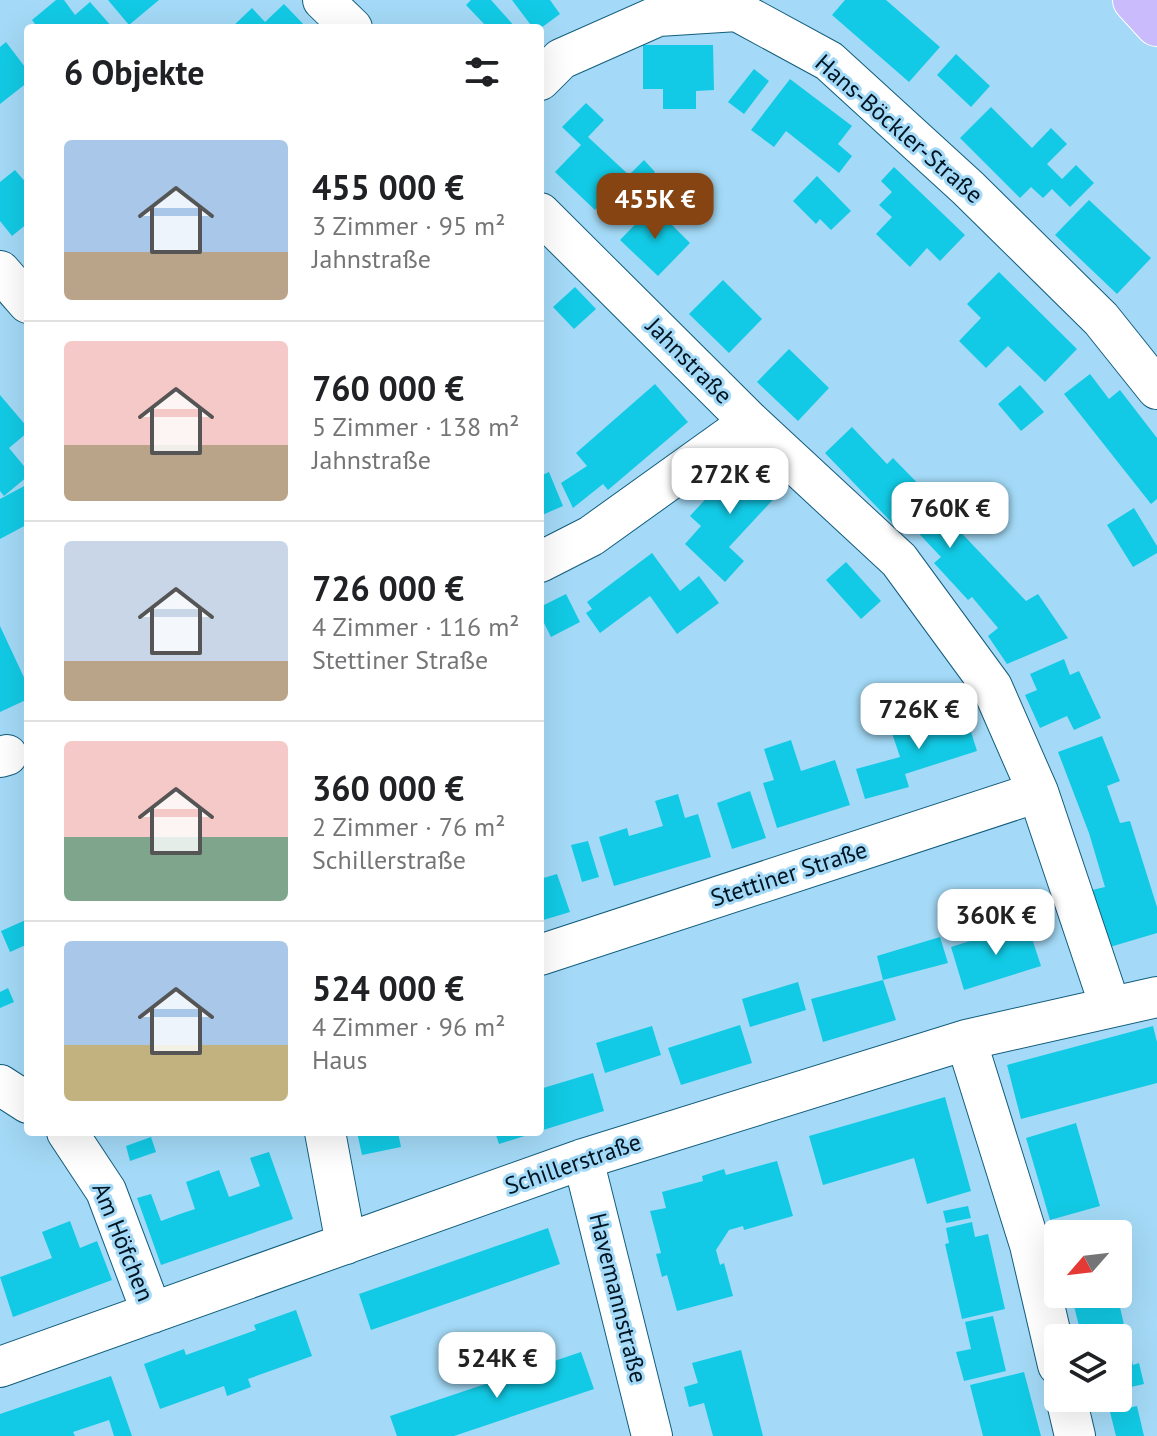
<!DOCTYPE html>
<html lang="de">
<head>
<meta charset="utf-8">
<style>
  body { margin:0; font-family:"PT Sans",sans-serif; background:#f2f2f2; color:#202124; height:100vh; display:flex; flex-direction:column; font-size:30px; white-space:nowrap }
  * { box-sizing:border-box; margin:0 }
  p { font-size:26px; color:#757577 }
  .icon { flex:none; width:44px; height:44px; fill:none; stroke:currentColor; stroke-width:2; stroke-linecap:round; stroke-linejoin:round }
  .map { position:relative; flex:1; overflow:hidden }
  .sheet { position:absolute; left:24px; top:24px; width:520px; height:1112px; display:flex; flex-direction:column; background:#fff; border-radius:8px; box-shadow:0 8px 32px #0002 }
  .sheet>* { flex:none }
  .needle { width:52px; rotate:242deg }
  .buttons { position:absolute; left:1044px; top:1220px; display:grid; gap:16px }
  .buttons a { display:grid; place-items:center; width:88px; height:88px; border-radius:8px; background:#fff; box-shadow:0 8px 32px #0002; font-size:40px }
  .price { position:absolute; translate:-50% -68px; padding:0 18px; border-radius:16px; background:#fff; color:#222; font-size:26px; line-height:52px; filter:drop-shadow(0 2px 4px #0008) }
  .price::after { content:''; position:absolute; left:50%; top:48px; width:24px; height:18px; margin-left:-12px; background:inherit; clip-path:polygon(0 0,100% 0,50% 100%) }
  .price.on { background:#864413; color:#fff }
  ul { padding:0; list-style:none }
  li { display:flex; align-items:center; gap:24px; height:200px; padding:0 40px }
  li+li { border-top:2px solid #e0e0e0 }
  li span { display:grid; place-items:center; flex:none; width:224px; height:160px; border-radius:8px; color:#555 }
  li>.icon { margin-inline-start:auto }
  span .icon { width:96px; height:96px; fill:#fffc; stroke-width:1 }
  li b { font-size:34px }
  h2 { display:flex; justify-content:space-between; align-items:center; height:96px; padding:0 40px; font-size:34px }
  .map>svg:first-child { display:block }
  .building { fill:#12cae5 }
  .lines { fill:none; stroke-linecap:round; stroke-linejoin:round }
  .minor-casing { stroke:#125d7d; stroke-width:42 }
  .major-casing { stroke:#fff; stroke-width:46 }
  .minor { stroke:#fff; stroke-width:40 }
  .major { stroke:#c9bbfc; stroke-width:44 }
  .labels { text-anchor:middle; stroke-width:6; stroke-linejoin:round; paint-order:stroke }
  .street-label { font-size:24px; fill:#001522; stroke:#a4daf7 }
</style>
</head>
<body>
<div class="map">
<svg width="1157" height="1436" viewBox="0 0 1157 1436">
  <rect width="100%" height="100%" fill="#a4daf7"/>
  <path class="building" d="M56 0H64L75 15 90 2 113 28H38L32 20Z
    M108 0H159L129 25Z
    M471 0H491L516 28H482L485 25 466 5Z
    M512 0H550L560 14 541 28H533Z
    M845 0H886L940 47 909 82 832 15Z
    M284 4 307 28H231L252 8 265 22Z
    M6 42 28 71V82L0 104V47Z
    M643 45H713L714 90 696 91V109H663V89H643Z
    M956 54 990 86 971 107 937 75Z
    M754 69 769 81 744 114 728 102Z
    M790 79 852 126 838 144 852 156 839 173 786 131 774 147 751 130Z
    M586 103 604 120 588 137 629 175 644 160 655 172 634 194 622 182 595 210 555 172 581 145 562 127Z
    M991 107 1032 148 1051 128 1067 144 1047 164 1062 179 1076 165 1094 183 1070 207 1052 189 1043 198 1031 187 1020 198 960 138Z
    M894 167 965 235 940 261 927 248 910 267 876 234 892 217 879 205 892 192 881 181Z
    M15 170 28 185V223L12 236 0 221V182Z
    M817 176 851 211 831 230 820 219 816 224 793 201Z
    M1089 200 1151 258 1117 294 1055 235Z
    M653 206 690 243 658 276 620 240Z
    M999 272 1077 349 1045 382 1008 346 986 368 959 341 981 318 967 304Z
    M723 280 762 319 729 353 689 314Z
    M575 287 596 309 574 329 553 307Z
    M789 349 829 388 798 421 757 382Z
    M1090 374 1109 399 1120 390 1157 438V499L1151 504 1064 394Z
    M655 384 688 422 608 490 603 484 573 508 561 483 587 466 576 453Z
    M1020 385 1044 412 1021 431 998 404Z
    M0 395 28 428V432L9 448 28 471V476L4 496 0 491Z
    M852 427 887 464 893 458 932 498 924 506 944 526 950 521 1026 601 1038 594 1068 638 1007 664 988 636 998 628 972 597 968 600 934 563 941 557 908 522 899 530 825 453Z
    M745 456 782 490 729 547 744 561 725 582 685 544 701 526 690 516Z
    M549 472 563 506 540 516V476Z
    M28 484V524L0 539V499Z
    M1134 508 1157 546V553L1133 567 1107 525Z
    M652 553 680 591 699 576 719 603 677 634 650 596 600 633 586 613 592 609 587 602Z
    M846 562 881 601 861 619 826 580Z
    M566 594 580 622 551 637 540 615V607Z
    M0 626 28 686V699L0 712Z
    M1064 659 1070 675 1079 671 1101 718 1074 730 1067 716 1040 728 1025 695 1037 690 1030 674Z
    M963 706 977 751 905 774 909 787 865 799 856 769 900 757 891 730Z
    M1102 736 1120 781 1107 786 1120 823 1130 821 1157 907V933L1110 947 1092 890 1105 887 1089 833 1058 752Z
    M791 740 801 771 835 760 850 805 777 828 763 783 774 780 764 749Z
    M750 791 766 838 732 849 717 803Z
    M678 794 685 818 698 814 711 857 614 886 599 837 627 828 629 836 663 826 655 801Z
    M588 841 599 877 582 882 571 845Z
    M557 874 570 912 540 921V879Z
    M28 919V944L10 952 1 931Z
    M1027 923 1041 966 964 990 951 947Z
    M940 937 948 963 883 980 877 956Z
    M883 980 896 1020 823 1042 811 999Z
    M798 982 806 1010 750 1027 742 999Z
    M8 988 14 1002 0 1008V992Z
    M740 1025 752 1063 681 1085 668 1048Z
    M652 1026 661 1055 605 1073 596 1043Z
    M1153 1026 1157 1042V1083L1021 1119 1007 1065Z
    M593 1073 604 1111 540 1131V1089Z
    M945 1097 971 1191 927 1204 914 1158 823 1185 809 1136Z
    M1076 1123 1100 1206 1050 1220 1026 1138Z
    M357 1132H398L401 1147 362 1155Z
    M495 1132H534V1133L499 1144Z
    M151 1137 156 1152 130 1161 126 1146Z
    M269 1152 293 1219 161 1265 137 1198 151 1194 161 1221 180 1214 195 1209 186 1182 219 1170 229 1197 260 1186 250 1158Z
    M777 1161 793 1216 744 1230 743 1226 729 1230 716 1250 720 1265 724 1263 733 1296 677 1311 667 1275 662 1277 656 1254 661 1253 650 1211 666 1208 662 1192 703 1181 702 1176 724 1169 726 1175Z
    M968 1206 971 1218 946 1223 943 1211Z
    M70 1221 80 1248 97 1241 112 1280 13 1317 0 1277 52 1258 42 1232Z
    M972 1222 975 1237 988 1234 1005 1309 962 1319 945 1244 949 1243 946 1228Z
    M548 1228 560 1264 371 1330 359 1294Z
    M1081 1294H1117L1133 1365 1139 1363 1144 1384 1118 1390V1338H1082L1073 1302 1082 1300Z
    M296 1310 312 1356 248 1379 251 1387 227 1396 224 1386 160 1409 144 1364 184 1349 186 1355 256 1330 254 1325Z
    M993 1316 1006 1371 964 1381 956 1352 971 1349 965 1322Z
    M741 1350 763 1436H713L704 1403 689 1407 684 1387 698 1383 692 1363Z
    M581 1352 594 1389 454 1436H397L390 1416Z
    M1024 1372 1041 1436H983L970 1385Z
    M111 1376 132 1436H114L109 1420 73 1432 75 1436H0V1414Z
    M1137 1406 1144 1436H1116L1110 1412Z"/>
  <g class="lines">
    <defs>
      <path id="minor" d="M323 0 352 28
        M540 80 561 59 658 16 737 11 829 61 968 188 1101 319 1157 389
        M540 213 750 422 899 560 992 687 1038 792 1110 1006
        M0 271 28 303
        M540 562 591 536 750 422
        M0 757 7 755
        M540 955 1038 792
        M966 1040 1030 1245 1058 1365
        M0 1085 28 1103
        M67 1132 106 1191 152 1313
        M325 1132 346 1244
        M583 1159 652 1436
        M0 1367 583 1159 966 1040 1157 997
        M1066 1398 1075 1436"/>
      <path id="major" d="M1135 0 1157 24"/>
    </defs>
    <use href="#minor" class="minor-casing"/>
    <use href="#major" class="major-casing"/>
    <use href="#minor" class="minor"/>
    <use href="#major" class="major"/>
  </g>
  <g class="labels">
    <g class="street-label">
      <text transform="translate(899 129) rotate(41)" y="8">Hans-Böckler-Straße</text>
      <text transform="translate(689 361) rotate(45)" y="8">Jahnstraße</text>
      <text transform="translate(789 874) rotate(-18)" y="8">Stettiner Straße</text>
      <text transform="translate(573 1164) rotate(-19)" y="8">Schillerstraße</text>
      <text transform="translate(123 1242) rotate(68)" y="8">Am Höfchen</text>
      <text transform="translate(618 1298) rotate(76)" y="8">Havemannstraße</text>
    </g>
  </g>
</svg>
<div class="buttons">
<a><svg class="needle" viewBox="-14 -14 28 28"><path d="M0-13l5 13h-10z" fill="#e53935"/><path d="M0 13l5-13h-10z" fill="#757577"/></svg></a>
<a><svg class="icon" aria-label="layers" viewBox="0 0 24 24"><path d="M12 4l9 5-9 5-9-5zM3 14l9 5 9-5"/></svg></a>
</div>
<b class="price on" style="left:655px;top:241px">455K €</b>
<b class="price" style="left:730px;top:516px">272K €</b>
<b class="price" style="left:950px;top:550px">760K €</b>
<b class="price" style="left:919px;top:751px">726K €</b>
<b class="price" style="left:996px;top:957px">360K €</b>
<b class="price" style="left:497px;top:1400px">524K €</b>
<section class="sheet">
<h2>6 Objekte<svg class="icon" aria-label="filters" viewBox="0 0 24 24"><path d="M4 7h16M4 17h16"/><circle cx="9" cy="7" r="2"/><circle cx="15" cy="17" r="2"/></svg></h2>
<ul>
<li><span style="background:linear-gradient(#a9c7e8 70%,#b9a48a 0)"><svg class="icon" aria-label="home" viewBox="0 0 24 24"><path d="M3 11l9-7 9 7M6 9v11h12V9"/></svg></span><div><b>455 000 €</b><p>3 Zimmer · 95 m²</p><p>Jahnstraße</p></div></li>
<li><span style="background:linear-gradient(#f6c9c9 65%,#b9a48a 0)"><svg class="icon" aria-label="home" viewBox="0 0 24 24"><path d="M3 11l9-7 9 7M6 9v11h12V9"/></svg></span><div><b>760 000 €</b><p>5 Zimmer · 138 m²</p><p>Jahnstraße</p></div></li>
<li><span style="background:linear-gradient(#c9d6e8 75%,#b9a48a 0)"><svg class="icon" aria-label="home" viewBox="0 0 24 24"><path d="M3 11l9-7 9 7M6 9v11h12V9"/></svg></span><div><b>726 000 €</b><p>4 Zimmer · 116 m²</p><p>Stettiner Straße</p></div></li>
<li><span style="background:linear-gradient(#f6c9c9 60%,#7fa58c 0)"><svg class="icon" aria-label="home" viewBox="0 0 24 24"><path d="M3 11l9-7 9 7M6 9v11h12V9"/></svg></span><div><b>360 000 €</b><p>2 Zimmer · 76 m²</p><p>Schillerstraße</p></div></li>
<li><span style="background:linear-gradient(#a9c7e8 65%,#c2b280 0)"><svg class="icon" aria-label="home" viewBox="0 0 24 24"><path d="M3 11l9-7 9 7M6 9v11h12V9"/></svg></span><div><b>524 000 €</b><p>4 Zimmer · 96 m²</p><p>Haus</p></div></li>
</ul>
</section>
</div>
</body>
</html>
